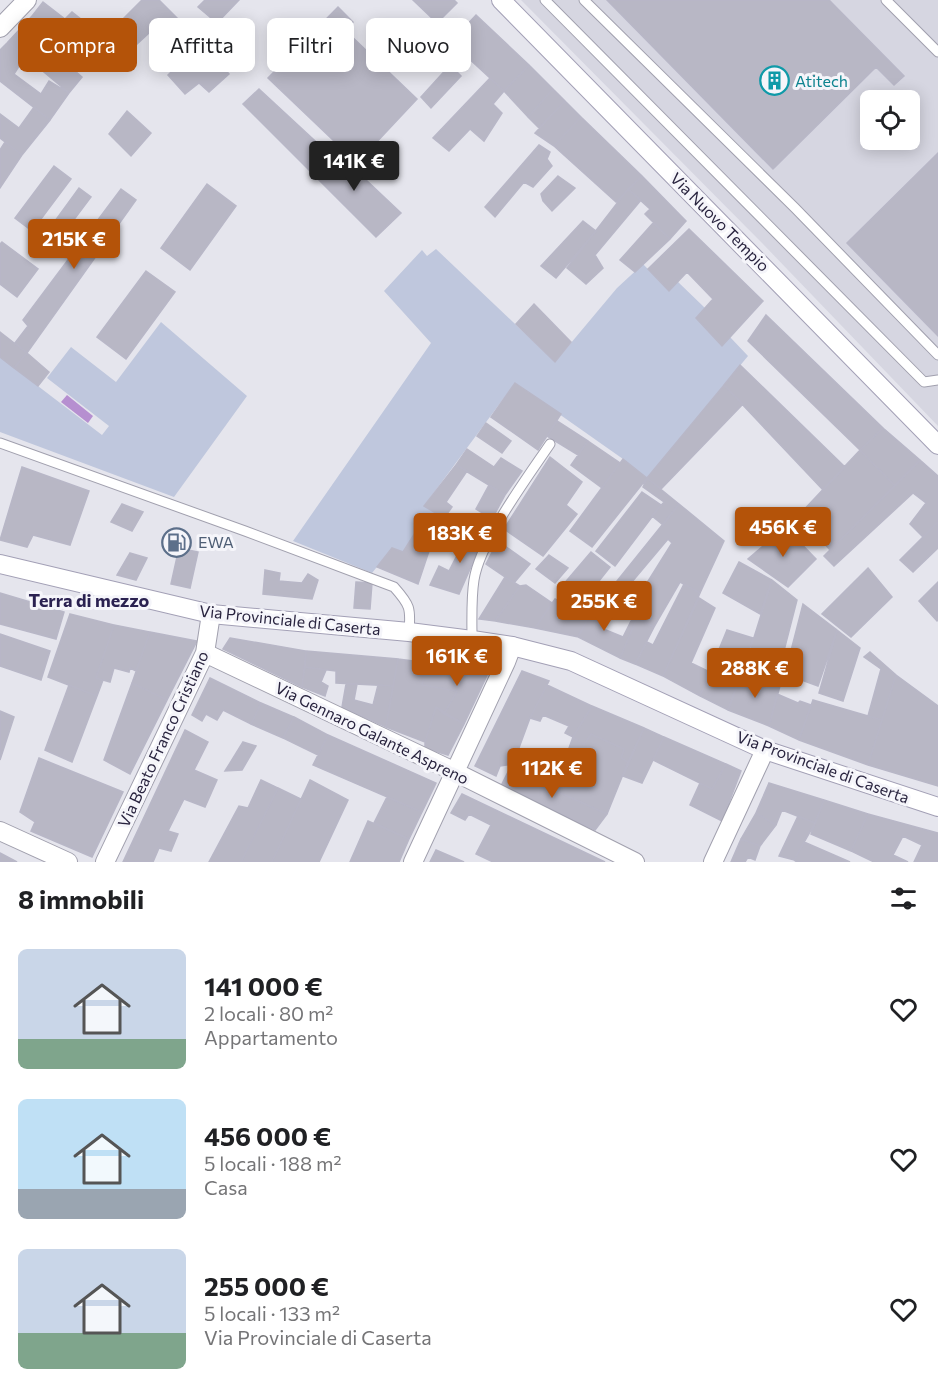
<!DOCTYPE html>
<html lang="it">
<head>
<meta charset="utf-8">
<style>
  body { margin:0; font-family:Commissioner,sans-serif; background:#f2f2f2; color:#202124; height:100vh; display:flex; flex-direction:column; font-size:22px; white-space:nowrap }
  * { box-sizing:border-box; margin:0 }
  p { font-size:20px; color:#757577 }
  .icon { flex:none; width:33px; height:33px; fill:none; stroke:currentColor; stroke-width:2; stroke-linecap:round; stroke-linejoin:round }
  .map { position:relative; height:862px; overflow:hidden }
  .panel { display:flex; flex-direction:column; background:#fff; flex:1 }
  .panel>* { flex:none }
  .top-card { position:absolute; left:18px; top:18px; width:600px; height:54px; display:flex; gap:12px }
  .tools { position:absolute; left:860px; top:90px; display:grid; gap:12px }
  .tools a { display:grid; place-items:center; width:60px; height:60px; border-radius:9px; background:#fff; box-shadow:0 3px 15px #0003; font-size:30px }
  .price { position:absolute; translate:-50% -51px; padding:0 14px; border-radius:6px; background:#b45309; color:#fff; font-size:20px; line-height:39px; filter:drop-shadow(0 2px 3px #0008) }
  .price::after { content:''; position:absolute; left:50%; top:36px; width:18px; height:14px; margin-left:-9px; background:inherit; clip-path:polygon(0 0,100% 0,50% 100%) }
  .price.current { background:#222; color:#fff }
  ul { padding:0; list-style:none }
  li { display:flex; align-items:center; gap:18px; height:150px; padding:0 18px }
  li span { display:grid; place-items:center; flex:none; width:168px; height:120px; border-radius:9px; color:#555 }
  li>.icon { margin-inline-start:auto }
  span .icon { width:72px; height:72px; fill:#fffc; stroke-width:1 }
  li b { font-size:26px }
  h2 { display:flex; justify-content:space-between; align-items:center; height:72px; padding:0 18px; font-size:26px }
  .pill { padding:0 21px; border-radius:9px; background:#fff; box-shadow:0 3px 15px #0003; font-size:21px; line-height:54px }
  .pill.current { background:#b45309; color:#fff }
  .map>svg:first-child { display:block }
  .built { fill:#d6d6e1; fill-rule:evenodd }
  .green { fill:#bfc7dd }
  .water { fill:#b68fd0 }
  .building { fill:#b8b7c5; stroke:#b8b7c7; stroke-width:1.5 }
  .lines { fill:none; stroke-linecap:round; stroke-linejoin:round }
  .lane-casing { stroke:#a1a0ae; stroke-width:11 }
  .street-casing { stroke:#a1a0ae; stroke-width:20 }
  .secondary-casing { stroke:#a3a0b6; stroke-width:20 }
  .lane { stroke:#fff; stroke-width:9 }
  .street { stroke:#fff; stroke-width:18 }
  .secondary { stroke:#fff; stroke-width:18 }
  .labels { text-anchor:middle; stroke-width:6; stroke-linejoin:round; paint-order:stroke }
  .culture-label { font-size:16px; fill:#0d838f; stroke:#f5f5fa; text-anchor:start }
  .street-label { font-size:16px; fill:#29243f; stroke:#f5f5fa }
  .service-label { font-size:16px; fill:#4e5e75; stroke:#f5f5fa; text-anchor:start }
  .neighbourhood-label { font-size:18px; font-weight:bold; fill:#2a2150; stroke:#f5f5fa }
</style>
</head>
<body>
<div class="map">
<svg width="938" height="862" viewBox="0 0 938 862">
  <rect width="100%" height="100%" fill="#e5e5ed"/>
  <path class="built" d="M521 0H938V426L763 244ZM870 100H909V140H870Z"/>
  <path class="green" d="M436 249 555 362 617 288 643 264 669 291 677 281 705 308 696 318 721 345 730 337 748 356 647 478 623 459 515 383 424 506 444 518 435 533 420 525 403 552 392 548 372 573 293 541 431 343 384 291 422 250 427 256Z
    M161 322 247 396 174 497 0 432V357L102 435 109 426 47 378 71 347 116 382Z"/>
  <path class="water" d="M67 395 93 416 88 423 61 402Z"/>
  <path class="building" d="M142 0H159L183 24 162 45 149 33 136 45 117 25Z
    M205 0H239L217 23 198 7Z
    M413 0H454L457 3 437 23Z
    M607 0H829L904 76 894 85 876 67 773 169Z
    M43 2 65 19 72 12 96 31 105 43 91 62 32 16Z
    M338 7 353 22 347 32 417 99 357 163 268 78Z
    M476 15 529 65 504 91 451 42Z
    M32 16 66 43 60 49 55 44 49 54 55 60 59 57 82 77 69 93 8 42Z
    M8 42 25 57 14 74 41 94 49 81 69 93 50 120 0 81V50Z
    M201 43 229 74 209 92 199 83 185 94 168 75Z
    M450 65 461 76 431 108 421 97Z
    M529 65 553 89 528 117 504 91Z
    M490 78 504 91 493 104 502 113 484 141 470 129 449 151 433 138Z
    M259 89 326 151 308 169 243 104Z
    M553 89 565 101 539 128 528 117Z
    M565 101 581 117 554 146 535 133Z
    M34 107 50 120 22 155 0 138V114L19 128Z
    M127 111 151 133 131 156 109 134Z
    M581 117 642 176 616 202 554 146Z
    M5 142 22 155 0 188V150Z
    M539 145 550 152 547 159 552 166 533 187 524 182 495 217 485 207Z
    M330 146 401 213 376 237 308 169Z
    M938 153V336L847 243Z
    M54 166 71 179 32 231 15 218Z
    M558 176 575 188 552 211 543 201 541 194Z
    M642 176 686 221 670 239 645 214 650 209 628 189Z
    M207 184 236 206 190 270 161 248Z
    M79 188 91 197 55 245 44 236Z
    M121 189 136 200 27 353 15 343 28 326 23 320Z
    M628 189 641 200 595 255 603 268 586 284 567 268Z
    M583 221 596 231 556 278 541 266Z
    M653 223 670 239 635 272 620 260Z
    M689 229 763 301 722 346 696 318 713 299 687 272 669 291 648 269Z
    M2 242 38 269 17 297 0 284V244Z
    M146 271 175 292 126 359 97 337Z
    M534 304 571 342 555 362 516 324Z
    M766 315 883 428 860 450 748 341Z
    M0 332 27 353 14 368 0 357Z
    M27 353 49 372 38 386 14 368Z
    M740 365 845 467 823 490 724 385Z
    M515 383 561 414 538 450 491 417Z
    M724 385 743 404 661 489 647 478Z
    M557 421 588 441 578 455 547 436Z
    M486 423 511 441 502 453 477 436Z
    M883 428 920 460 895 486 860 450Z
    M588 441 620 463 602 488 571 465Z
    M467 449 494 467 501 458 522 471 505 495 456 465Z
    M860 450 895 486 830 550 799 515Z
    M550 457 582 482 566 505 577 514 543 556 504 529Z
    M623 459 647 478 592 547 570 531Z
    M920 460 938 476V522L923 537 910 524 926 503 913 493 834 566 824 556Z
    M456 465 467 471 446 502 452 507 444 518 424 506Z
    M22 467 89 491 70 545 33 535 27 547 0 540Z
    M647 478 679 504 663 525 652 516 664 502 643 487Z
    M489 485 505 495 492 519 476 509Z
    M642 492 661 505 615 566 596 551Z
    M122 504 143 512 132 531 111 522Z
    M679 504 724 541 700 593 680 582 654 627 637 618 630 610 672 543 668 539 610 608 601 601Z
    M938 522V548L913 572 900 560Z
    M420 525 435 533 418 584 377 567 392 548 403 552Z
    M472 526 485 535 459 594 430 585 439 566 449 571Z
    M785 527 816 559 788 587 748 559Z
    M498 541 530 564 514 583 486 564Z
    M179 548 198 552 190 588 171 584Z
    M591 552 610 567 595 586 589 582 577 596 563 585Z
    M130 553 147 558 136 580 117 575Z
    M549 555 568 568 555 583 536 569Z
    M739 562 772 580 760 614 723 593Z
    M868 568 892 597 851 637 822 614Z
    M265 570 280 573 279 581 302 583 308 574 318 580 312 599 263 594Z
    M505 577 520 586 495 621 479 619Z
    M772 580 797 600 778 674 757 667 761 651 751 647Z
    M356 582 372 583 370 609 354 608Z
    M938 582V620L937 621 919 601Z
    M684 584 700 593 663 676 635 664 647 642 653 645Z
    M526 585 552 603 535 628 495 621 520 586Z
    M0 593 64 612 56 639 0 624Z
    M699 598 715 608 691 663 710 672 700 696 663 676Z
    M555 599 589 617 578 637 535 628Z
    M601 601 610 608 601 628 623 637 631 621 637 618 620 658 578 637 595 606Z
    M803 604 837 630 818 686 785 674Z
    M70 614 114 625 96 678 103 680 97 696 48 677Z
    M637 618 654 627 635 664 620 658Z
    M114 625 150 632 136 671 130 668 129 672 114 668 110 682 96 678Z
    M727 630 753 638 728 710 700 696Z
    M837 630 860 648 843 701 819 693Z
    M150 632 197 641 167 700 132 683Z
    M0 634 50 651 41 680 0 666Z
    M230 638 306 651 302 687 223 649Z
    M306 651 398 659 393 686 336 683V671L305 667Z
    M870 652 896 675 882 720 868 716 881 669 864 657Z
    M398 659 428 663 422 685 457 691 444 714 436 707 425 742 386 727Z
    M428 663 489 671 464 724 444 714 457 691 422 685Z
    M305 667 326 670 321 682 328 686 325 696 302 687Z
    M522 671 549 681 530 718 513 764 500 766 496 776 475 766Z
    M743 671 780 686 769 726 728 710Z
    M896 675 938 706V786L868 765Z
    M210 678 261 703 251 724 223 710 217 720 206 714 202 721 192 715Z
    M132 683 167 700 130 774 104 760Z
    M346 684H357L354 700 373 705 378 685 393 686 386 727 342 707Z
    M69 685 97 696 72 762 45 750Z
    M547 685 592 706 573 737 565 733 569 726 543 715 540 721 530 718Z
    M777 694 798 703 800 701 811 705 799 740 769 726Z
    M813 700 882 720 868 765 799 740Z
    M261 703 294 717 283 738 251 724Z
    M592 706 644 728 628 762 621 758 624 749 591 734 584 745 573 737Z
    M436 707 464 724 448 755 425 748V742Z
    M0 711 14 717 0 760Z
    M294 717 328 735 318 755 283 738Z
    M644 728 664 737 642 783 623 776Z
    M185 730 208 742 194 770 217 780 205 807 184 799 168 831 178 834 171 851 159 848 153 862H123Z
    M591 734 624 749 621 758 628 762 607 814 554 790 573 737 584 745Z
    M328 735 436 783 422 812 313 765Z
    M664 737 726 764 712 789 653 760Z
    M243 742 256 746 242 770 225 771Z
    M39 758 123 792 92 857 31 831 35 822 20 812Z
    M726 764 741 771 722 821 690 805 700 783 712 789Z
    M518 769 536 777 545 786 607 814 595 830 501 786 509 770Z
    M261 780 278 788 241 862H209L239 806 248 808Z
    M310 780 348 800 319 862H272Z
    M769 783 824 800 815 823 782 810 776 825 756 813Z
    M278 788 301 799 272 862H241Z
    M462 794 605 862H493L476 854 491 825 469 814 465 820 451 813Z
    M387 797 422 812 409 839 374 823Z
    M824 800 868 814 851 851 811 834Z
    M756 813 776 825 760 846 741 839Z
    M868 814 938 833V862H914L922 845 903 836 893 855 908 862H874L851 851Z
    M798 816 815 823 794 860 779 856Z
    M368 821 409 839 399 862H350Z
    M741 839 760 846 755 860 748 857 745 862H731Z
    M804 842 850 862H797L794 860Z
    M436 850 464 862H430Z
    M0 853 17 862H0Z"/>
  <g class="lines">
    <defs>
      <path id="lane" d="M545 0 924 382 938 380
        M584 0 795 208 938 355
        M886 0 938 52
        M0 443 245 531 394 587C410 605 411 608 409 632
        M472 640C472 621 471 599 474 580 480 541 527 478 550 444"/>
      <path id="street" d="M0 28 27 0
        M205 653 449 769 635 862
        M0 831 68 862
        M105 862 205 653 211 614
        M413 862 506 662 512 646
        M713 862 765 750"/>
      <path id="secondary" d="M501 0 938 445
        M0 564 211 614 409 632 472 640 512 646 571 661 765 750 938 807"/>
    </defs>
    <use href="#lane" class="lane-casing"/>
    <use href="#street" class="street-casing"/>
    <use href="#secondary" class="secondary-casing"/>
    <use href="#lane" class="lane"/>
    <use href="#street" class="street"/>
    <use href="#secondary" class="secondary"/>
  </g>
  <defs>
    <symbol id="building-ring" viewBox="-11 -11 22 22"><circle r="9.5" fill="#f5f5fa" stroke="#0f9aa8" stroke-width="1.5"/><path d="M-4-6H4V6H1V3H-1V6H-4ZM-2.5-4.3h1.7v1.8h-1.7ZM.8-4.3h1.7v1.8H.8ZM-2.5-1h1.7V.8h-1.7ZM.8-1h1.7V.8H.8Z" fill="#0f9aa8"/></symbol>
    <symbol id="fuel-ring" viewBox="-11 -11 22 22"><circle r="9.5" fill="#f5f5fa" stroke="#5c6f8a" stroke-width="1.5"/><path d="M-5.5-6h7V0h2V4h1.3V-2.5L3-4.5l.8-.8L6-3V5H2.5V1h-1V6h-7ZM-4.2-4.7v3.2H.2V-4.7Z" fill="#5c6f8a"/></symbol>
  </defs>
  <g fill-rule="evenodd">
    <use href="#building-ring" x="758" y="64" width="33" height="33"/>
    <use href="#fuel-ring" x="160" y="526" width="33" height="33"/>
  </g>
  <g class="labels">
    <g class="culture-label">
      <text x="795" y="87">Atitech</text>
    </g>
    <g class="street-label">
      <text transform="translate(720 222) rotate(45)" y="6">Via Nuovo Tempio</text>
      <text transform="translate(290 620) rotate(6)" y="6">Via Provinciale di Caserta</text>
      <text transform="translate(372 733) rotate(26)" y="6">Via Gennaro Galante Aspreno</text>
      <text transform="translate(163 739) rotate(-65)" y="6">Via Beato Franco Cristiano</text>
      <text transform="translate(823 767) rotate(20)" y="6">Via Provinciale di Caserta</text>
    </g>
    <g class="service-label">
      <text x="198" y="548">EWA</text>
    </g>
    <g class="neighbourhood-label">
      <text x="89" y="607">Terra di mezzo</text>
    </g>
  </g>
</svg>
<div class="tools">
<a><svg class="icon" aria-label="locate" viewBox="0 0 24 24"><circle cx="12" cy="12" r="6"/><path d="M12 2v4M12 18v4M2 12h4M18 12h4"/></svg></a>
</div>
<b class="price current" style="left:354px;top:192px">141K €</b>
<b class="price" style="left:74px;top:270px">215K €</b>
<b class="price" style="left:783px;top:558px">456K €</b>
<b class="price" style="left:460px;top:564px">183K €</b>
<b class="price" style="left:604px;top:632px">255K €</b>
<b class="price" style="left:457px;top:687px">161K €</b>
<b class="price" style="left:755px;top:699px">288K €</b>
<b class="price" style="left:552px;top:799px">112K €</b>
<div class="top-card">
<a class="pill current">Compra</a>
<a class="pill">Affitta</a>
<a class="pill">Filtri</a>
<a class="pill">Nuovo</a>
</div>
</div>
<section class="panel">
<h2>8 immobili<svg class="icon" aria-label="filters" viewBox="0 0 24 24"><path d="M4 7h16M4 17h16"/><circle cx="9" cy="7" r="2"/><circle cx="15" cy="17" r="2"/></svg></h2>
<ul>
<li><span style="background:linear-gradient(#c9d6e8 75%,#7fa58c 0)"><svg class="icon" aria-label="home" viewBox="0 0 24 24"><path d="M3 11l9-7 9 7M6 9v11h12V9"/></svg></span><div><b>141 000 €</b><p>2 locali · 80 m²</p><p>Appartamento</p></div><svg class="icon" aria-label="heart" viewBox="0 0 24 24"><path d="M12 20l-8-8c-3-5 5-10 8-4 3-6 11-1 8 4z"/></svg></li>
<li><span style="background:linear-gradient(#bfe0f5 75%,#9aa5b1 0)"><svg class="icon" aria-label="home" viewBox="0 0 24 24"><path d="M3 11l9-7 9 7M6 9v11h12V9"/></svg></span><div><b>456 000 €</b><p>5 locali · 188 m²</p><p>Casa</p></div><svg class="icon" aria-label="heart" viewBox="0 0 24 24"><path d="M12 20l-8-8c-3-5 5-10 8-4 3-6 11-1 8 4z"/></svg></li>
<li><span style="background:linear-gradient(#c9d6e8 70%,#7fa58c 0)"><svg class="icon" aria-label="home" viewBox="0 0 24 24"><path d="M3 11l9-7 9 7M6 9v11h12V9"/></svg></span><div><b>255 000 €</b><p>5 locali · 133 m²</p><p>Via Provinciale di Caserta</p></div><svg class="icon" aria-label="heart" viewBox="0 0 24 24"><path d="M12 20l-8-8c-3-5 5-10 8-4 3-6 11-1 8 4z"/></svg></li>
</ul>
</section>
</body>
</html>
